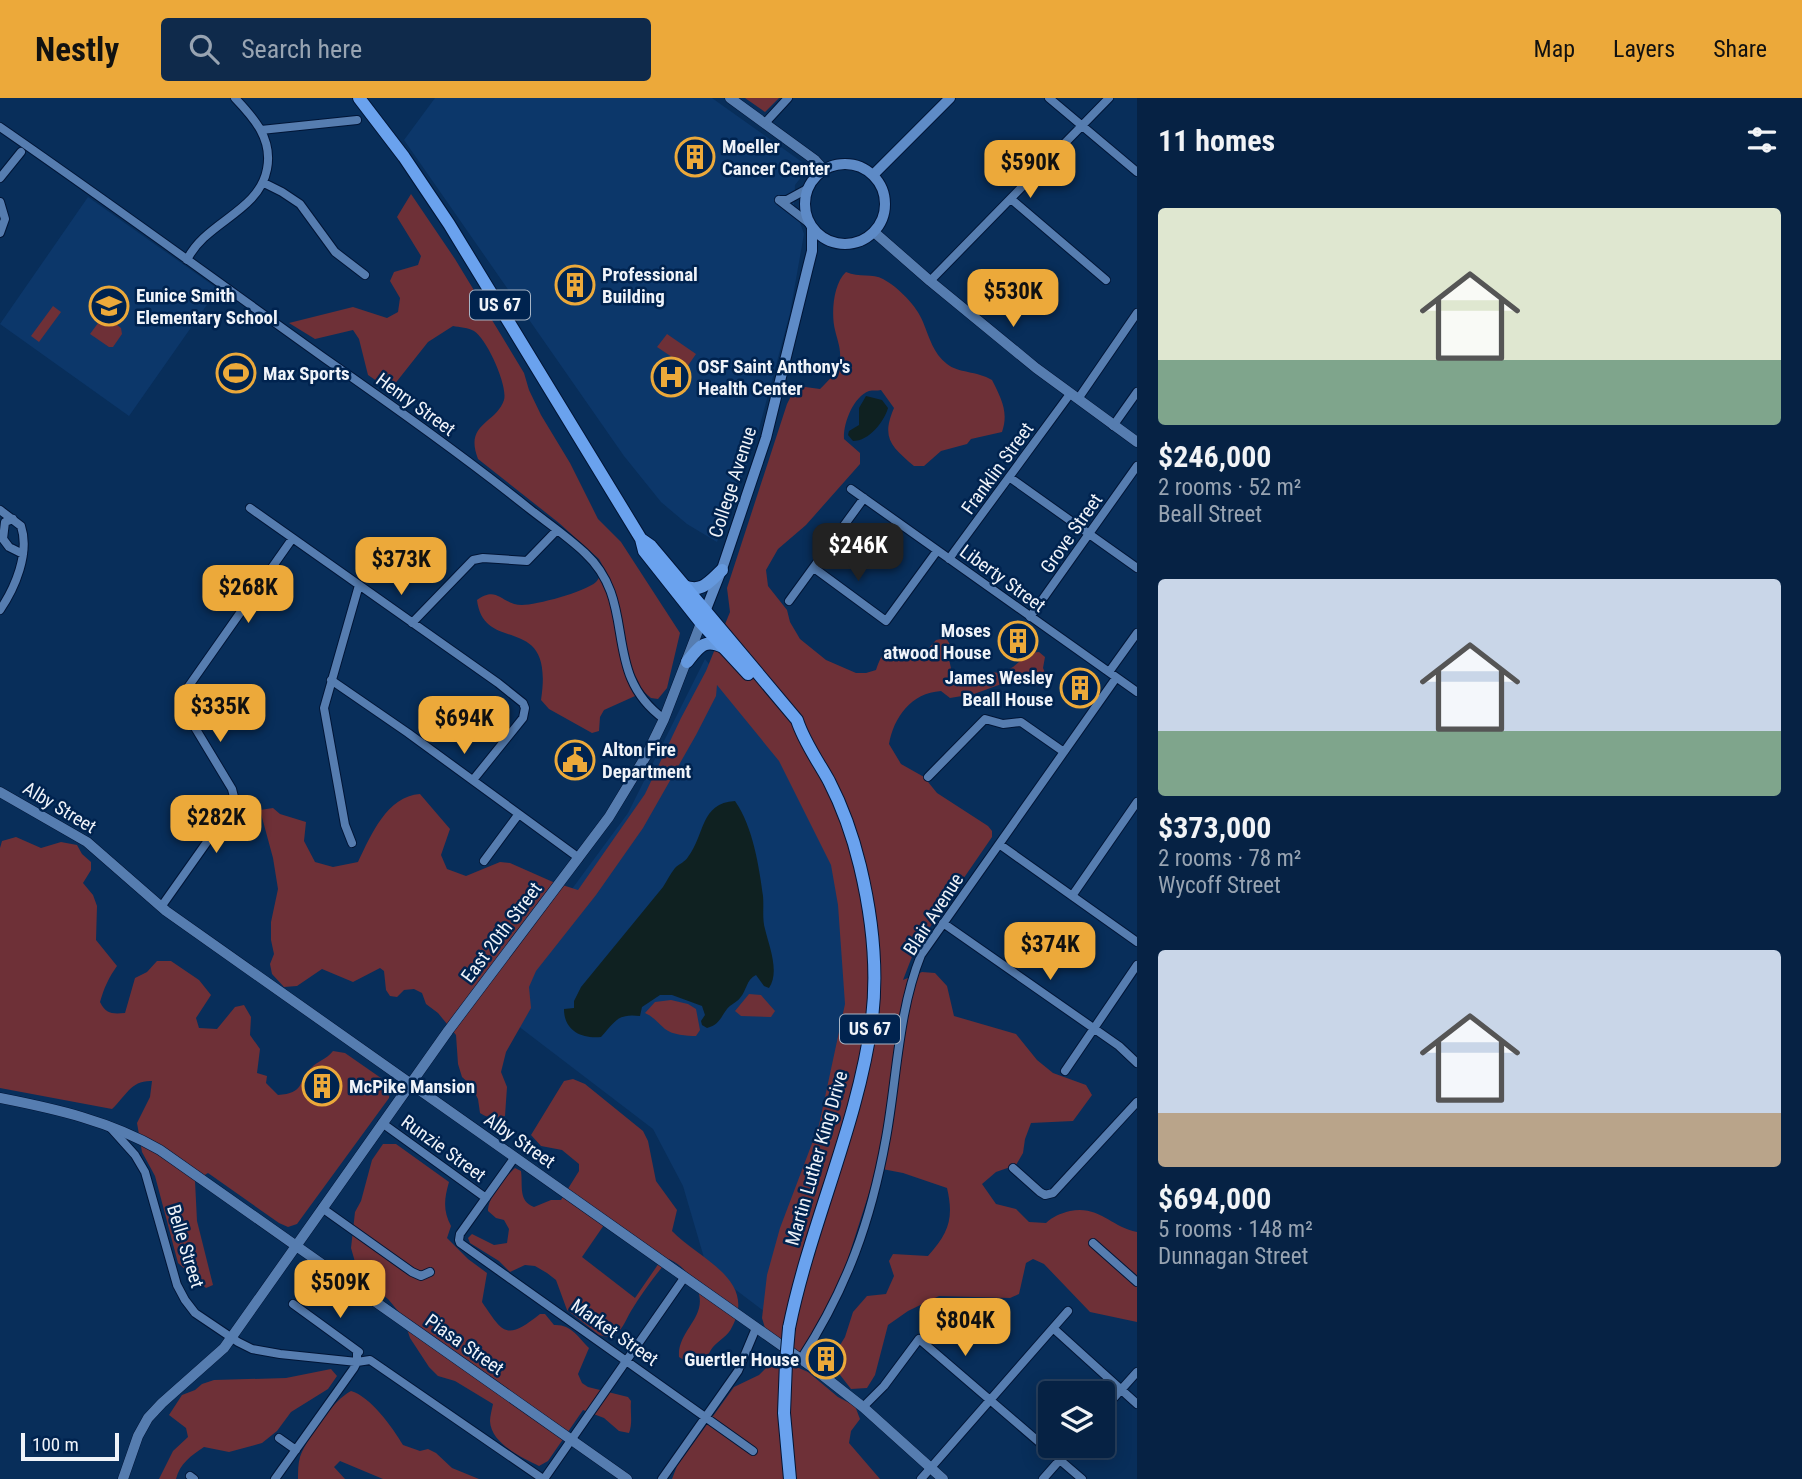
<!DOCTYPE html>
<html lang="en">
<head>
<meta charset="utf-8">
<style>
  body { margin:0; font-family:"Roboto Condensed",sans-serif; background:#0f2a4b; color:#f1f3f6; height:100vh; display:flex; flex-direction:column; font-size:26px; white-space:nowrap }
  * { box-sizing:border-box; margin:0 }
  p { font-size:23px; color:#98a4b2 }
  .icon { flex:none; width:38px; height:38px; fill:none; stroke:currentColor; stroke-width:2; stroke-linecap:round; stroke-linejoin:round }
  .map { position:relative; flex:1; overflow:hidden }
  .panel { display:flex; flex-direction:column; background:#062244; width:665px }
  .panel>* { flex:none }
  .buttons { position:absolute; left:1038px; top:1283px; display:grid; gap:14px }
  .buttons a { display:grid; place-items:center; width:77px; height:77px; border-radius:7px; background:#062244; box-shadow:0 4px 18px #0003,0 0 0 2px #273f5d; font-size:35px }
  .scale { position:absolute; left:21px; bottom:18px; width:98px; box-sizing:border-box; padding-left:7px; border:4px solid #eff3f9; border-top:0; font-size:19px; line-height:24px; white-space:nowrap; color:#eff3f9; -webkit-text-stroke:5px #00234f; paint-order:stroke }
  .price { position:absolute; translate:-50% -60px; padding:0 16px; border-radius:14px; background:#eca93a; color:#111; font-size:23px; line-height:46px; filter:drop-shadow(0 2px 4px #0008) }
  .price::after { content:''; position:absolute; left:50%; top:42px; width:21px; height:16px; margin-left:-10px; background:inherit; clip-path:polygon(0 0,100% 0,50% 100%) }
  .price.current { background:#222; color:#fff }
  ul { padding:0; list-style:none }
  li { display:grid; align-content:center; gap:14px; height:371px; padding:0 21px }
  li span { display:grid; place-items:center; height:217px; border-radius:7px; color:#555 }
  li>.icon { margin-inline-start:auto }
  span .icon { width:126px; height:126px; fill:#fffc; stroke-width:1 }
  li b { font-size:30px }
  h2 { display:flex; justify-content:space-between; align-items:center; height:84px; padding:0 21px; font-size:30px }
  header { display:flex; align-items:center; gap:42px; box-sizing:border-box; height:98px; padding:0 35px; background:#eca93a; color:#111 }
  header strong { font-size:33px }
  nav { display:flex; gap:38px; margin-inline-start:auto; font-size:24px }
  .search { width:490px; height:63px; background:#0f2a4b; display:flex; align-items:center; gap:18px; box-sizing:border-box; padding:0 24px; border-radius:7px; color:#98a4b2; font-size:26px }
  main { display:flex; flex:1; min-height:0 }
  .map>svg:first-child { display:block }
  .built { fill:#0c376a }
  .green { fill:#6e3037; fill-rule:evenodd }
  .water { fill:#0f2121 }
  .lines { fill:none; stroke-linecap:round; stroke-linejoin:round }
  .minor-casing { stroke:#001536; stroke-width:10 }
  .tertiary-casing { stroke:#001536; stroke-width:11 }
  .secondary-casing { stroke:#001536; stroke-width:12 }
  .primary-casing { stroke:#001536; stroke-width:14 }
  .trunk-casing { stroke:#001536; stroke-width:14 }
  .minor { stroke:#567db0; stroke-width:8 }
  .tertiary { stroke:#567db0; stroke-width:10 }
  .secondary { stroke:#5e8bc7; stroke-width:10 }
  .primary { stroke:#6599de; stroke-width:12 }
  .trunk { stroke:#6aa2ee; stroke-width:12 }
  .trunk-bridge-casing { stroke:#001536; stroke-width:14; stroke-linecap:butt }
  .trunk-bridge { stroke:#6aa2ee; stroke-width:12 }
  .labels { text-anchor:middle; stroke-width:5; stroke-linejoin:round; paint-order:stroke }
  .shield { fill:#00234f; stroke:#a7b5c6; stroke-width:2 }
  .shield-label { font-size:18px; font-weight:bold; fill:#eff3f9 }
  .poi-label { font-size:19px; font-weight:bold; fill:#eff3f9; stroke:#00234f; text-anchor:start }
  .street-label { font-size:19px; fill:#eff3f9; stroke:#00234f }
</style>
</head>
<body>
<header>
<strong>Nestly</strong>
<div class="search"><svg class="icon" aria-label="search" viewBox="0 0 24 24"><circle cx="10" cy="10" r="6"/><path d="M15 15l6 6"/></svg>Search here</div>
<nav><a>Map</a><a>Layers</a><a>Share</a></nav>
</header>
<main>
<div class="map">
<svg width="1137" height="1381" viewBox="0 0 1137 1381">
  <rect width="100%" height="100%" fill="#082e5a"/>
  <path class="built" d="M435 0H712L809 69 795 87 794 107 804 136 790 215 756 342 717 444 687 426 661 404 624 358 404 42Z
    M88 99 218 191 129 318 0 226Z
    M705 561 786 661 840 777 854 903 773 1220 707 1170 683 1088 653 1031 488 905 628 715Z"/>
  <path class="green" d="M745 0H779L765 14Z
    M411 96 455 161 524 275 529 292 541 317 570 365 598 421 621 444 680 535 667 590 658 601 651 600 644 594 604 612 600 619 599 633 592 635 549 611 541 602C555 511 484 559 477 502 498 487 500 506 522 507 536 507 585 494 596 484 599 481 602 474 604 470L599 461 559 425 478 361C464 325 496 326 504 302 508 288 487 241 474 233 469 230 459 229 453 228L428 244 390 292 368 277 359 241 353 232 315 241 289 225 353 209 387 220 398 214 400 200 390 183 394 174 418 167 421 158 397 119Z
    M846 174C859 180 873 175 883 181 898 189 917 208 923 224 930 241 933 255 947 266 958 275 977 273 992 282 1001 300 1009 314 1002 334L971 341 967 346 941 353 924 368H914C891 348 881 340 894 310L881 292C877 293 873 292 869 293 853 299 843 326 844 341L860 355V366L806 427 778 451 766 472 768 488 787 512 790 524 800 541 826 562 856 575H866L876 572C889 534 898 555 923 557L936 542 946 540 951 548 949 561 952 575 977 579 988 574 1002 575 1013 569 1029 555 1039 554 1045 559 1043 570 1047 579 1038 588 1007 584 974 596 950 600 941 593C911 595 894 619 889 646L901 666 924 679 937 695 988 728 992 733V739L915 851 903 882 922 874 935 875 947 888 954 918 1016 936 1037 962 1053 975 1086 987 1092 997 1073 1023 1031 1025 1025 1041 1023 1055 1016 1067 996 1074 982 1086 996 1106 1016 1111 1029 1124 1046 1125C1054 1118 1059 1116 1070 1113 1099 1107 1111 1129 1137 1134V1224L1090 1214 1044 1166 1033 1161 1026 1165 1019 1196 1010 1200 939 1198 908 1213 888 1227 875 1277 867 1290 851 1291 837 1273 834 1257 845 1239 853 1214 867 1198 886 1196 894 1178 889 1163 893 1156 928 1158C949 1135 954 1120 947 1090L903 1075 877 1070 842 1179 806 1249 799 1255 765 1230 762 1220 767 1177 780 1130 819 1027 845 906 838 807 831 767 779 663 717 587 716 598 696 637 643 730 596 797 536 873 529 889 531 910 506 954 501 974 507 989 505 1018C495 1021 489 1021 480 1015L478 1001 471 987 462 979 458 966 456 937 438 915 426 906 422 895 414 891 404 892 397 899 390 898 386 892 384 873 380 870 353 884 322 871 297 888 284 889 272 876 270 866 274 856 271 842V824L278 791 273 760 260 712 273 710 280 716 306 724 304 743 315 764 333 769 358 764C371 737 387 698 420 696L450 731 441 757 447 771 466 778 500 764 510 765 553 784 578 792 645 696 681 620 706 573 730 514 727 490 787 306 794 292 798 288 820 291C829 282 838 274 840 260 841 250 837 241 835 232 831 216 833 186 846 174Z
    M53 208 61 214 39 244 31 238Z
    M104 217 121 230 122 236 113 249H109L90 236Z
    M667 236 696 256 687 269 657 249Z
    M16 739 41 750 61 744 77 747 82 756 91 764V772L83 785 93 797 97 808 96 842 117 868C109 879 104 890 100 904 106 916 112 916 125 915L135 880 147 874 157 863H171L199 882 211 897 196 920 199 930 217 931 235 909 244 907 251 919 250 937 260 951 257 975 267 978 266 985 278 997C305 995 297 985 311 970 317 963 326 962 333 953L345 955 391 987 389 1000 297 1126 288 1129 279 1125 208 1075 195 1083 197 1123 213 1187 206 1190 178 1165 155 1078 142 1054 137 1025 150 999 152 983C131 982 126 998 112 1011L0 990V750L2 743Z
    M749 896 761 897 775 913 771 919 741 918 735 913Z
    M671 902 688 906 696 911 700 932 696 938C686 938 673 937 665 931 658 925 654 919 645 915L655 904Z
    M573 981 585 986 643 1033 648 1043 656 1083 677 1112 672 1133C697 1160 758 1181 732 1229 728 1238 719 1242 713 1249 709 1254 706 1262 703 1269L694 1268 679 1259C677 1229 715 1217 693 1183 685 1172 681 1167 669 1161 655 1177 642 1195 631 1213 624 1225 623 1232 611 1240L599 1237 567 1212 556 1182 547 1175 535 1168 525 1167 510 1174 499 1163 470 1145 468 1140 472 1136 494 1147 507 1145 509 1131 504 1122 496 1120 488 1113C488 1099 505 1079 515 1070L521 1073C523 1088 518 1103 534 1109L551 1102H561L579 1073V1066L562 1052 541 1048 531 1037 564 983ZM604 1127 659 1165 635 1200 582 1159Z
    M383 1046H396L449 1084C444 1101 443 1113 451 1128L447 1140 468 1161 487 1175 482 1204C504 1237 507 1242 540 1216H545L554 1227C571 1226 578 1239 589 1250L578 1276 582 1285 588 1289 628 1299 631 1303C630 1314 633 1325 629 1335L619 1333 604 1320 583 1312 548 1363 539 1368C522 1359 491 1346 490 1323 490 1318 492 1311 493 1306L455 1283 438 1278 429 1269 410 1240 403 1219 388 1201 362 1181 357 1171 351 1150 355 1114 361 1103 372 1062Z
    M776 1260 808 1274 838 1299 855 1308 860 1321 851 1333 849 1345 880 1381H672L677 1368 734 1289 759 1277Z
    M331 1271 337 1278 328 1291 291 1314 277 1333 262 1345 229 1354 204 1349C191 1358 180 1365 176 1381H159L173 1353 188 1339 186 1330 169 1317 182 1297 195 1292 202 1286 214 1282 286 1280Z
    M351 1293C370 1298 393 1330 403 1347L420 1353 428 1351 436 1355 452 1370 479 1381H383L340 1363 334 1369 345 1381H298C298 1373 298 1366 300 1359 307 1340 333 1302 351 1293Z"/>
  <path class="water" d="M866 298 882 302 888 310C884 324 869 343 853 343L848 337 849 333 859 327V310Z
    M735 703C753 729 759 768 763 798 764 809 762 821 765 831 769 848 780 874 769 890L764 888 756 877C746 882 747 892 740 900 737 904 731 906 727 911 721 919 719 927 707 930L702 927 701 923 705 917 702 908 672 897H660L642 909 640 918C617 915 615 924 601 939 582 941 564 933 564 911L574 910V903L581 889 663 789C667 783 670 776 675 770 679 766 685 764 688 759 705 737 700 705 735 703Z"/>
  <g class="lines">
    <defs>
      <path id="minor" d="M1049 0 1137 74
        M765 25 788 0
        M0 29C110 105 218 184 327 262 396 310 465 359 531 412 549 426 568 439 585 455 640 506 599 574 664 621
        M261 32 357 22
        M0 80 21 54
        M264 85 282 94 300 106 335 154 365 177
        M1011 101 1106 182
        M779 102 810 126
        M779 102H787L809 90
        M0 104 5 121 0 135
        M187 162C205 124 259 114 267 71 273 41 254 20 235 0
        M930 183 1109 0
        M1078 301 1137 215
        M1113 328 1137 294
        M1009 379 1137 470
        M851 391 1137 594
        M250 410 498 585 523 605 525 610 523 620 473 682
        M0 412 21 428C30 455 15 490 0 512
        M13 421 5 424 3 441 9 449 23 456
        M949 461 1070 296
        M814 470 886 523 937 453
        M789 503 864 400
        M1030 519 1137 368
        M412 525 473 462 483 460 527 463 557 432
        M1109 574 1137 535
        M331 582 408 635 579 760
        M928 679 985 621 1003 626 1021 624 1064 654
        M352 745 345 727 324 610 359 487
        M999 746 1137 844
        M484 763 518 717
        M1072 798 1137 704
        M161 809 231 710 234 699 232 691 188 618 184 605 186 592 292 441
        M943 825 1119 948 1137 965
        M1065 973 1137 867
        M382 1025 486 1100
        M109 1028 135 1057 145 1074 177 1187 185 1202 195 1215 238 1244 252 1251 280 1256 357 1264 370 1262 543 1381
        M515 1059 460 1136 459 1142 460 1145 753 1353
        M1013 1070 1040 1094 1045 1097 1053 1095 1137 1004
        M322 1110 412 1174 421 1178 430 1174
        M1093 1145 1137 1184
        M293 1206 359 1254
        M1053 1230 1137 1306
        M801 1261C847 1190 871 1123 886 1040 897 980 898 914 921 857L1116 580
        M863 1309 884 1288 919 1241 1082 1381
        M1102 1313 1137 1274
        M279 1340 296 1352
        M190 1378 194 1381
        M275 1381 354 1270 357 1264V1253
        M544 1381 684 1180
        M662 1381 738 1273 756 1230
        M921 1381 1068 1213
        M1043 1381 1072 1348"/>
      <path id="tertiary" d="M730 0 815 62 824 72
        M874 134 930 183 1036 270 1137 344
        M0 694 87 744 166 813 812 1269 863 1309 943 1381
        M0 1000C56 1011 110 1023 160 1052L627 1381
        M123 1381 138 1338 148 1320 162 1305 224 1250 448 933 609 719 646 658 664 621 701 525"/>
      <path id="secondary" d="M805 106a40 40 0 1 1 80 0a40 40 0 1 1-80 0Z
        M873 77 950 0
        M703 519 723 468 766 340 808 169 812 153V129"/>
      <path id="primary" d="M684 488C702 495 709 484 722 472
        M687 564C699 549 704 540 723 549"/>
      <path id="trunk" d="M359 0 404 59 449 126 641 441 644 453 701 525 748 576
        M641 441 651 448 797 622C804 644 818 663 829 683 843 710 853 739 860 768 872 818 878 871 872 921 858 1027 810 1126 789 1230
        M786 1264 784 1315 790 1381"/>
    </defs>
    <use href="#minor" class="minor-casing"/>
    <use href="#tertiary" class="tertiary-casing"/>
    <use href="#secondary" class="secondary-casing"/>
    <use href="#primary" class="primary-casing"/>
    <use href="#trunk" class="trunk-casing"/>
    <use href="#minor" class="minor"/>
    <use href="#tertiary" class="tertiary"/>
    <use href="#secondary" class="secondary"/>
    <use href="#primary" class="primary"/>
    <use href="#trunk" class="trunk"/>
    <defs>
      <path id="trunk-bridge" d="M786 1264 789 1230"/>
    </defs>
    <use href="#trunk-bridge" class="trunk-bridge-casing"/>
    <use href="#trunk-bridge" class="trunk-bridge"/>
  </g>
  <defs>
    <symbol id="building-ring" viewBox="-11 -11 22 22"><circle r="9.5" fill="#00234f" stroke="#eca93a" stroke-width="1.5"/><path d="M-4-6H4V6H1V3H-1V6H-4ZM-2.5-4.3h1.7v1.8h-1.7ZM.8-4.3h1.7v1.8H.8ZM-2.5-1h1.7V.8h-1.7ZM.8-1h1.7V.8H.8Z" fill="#eca93a"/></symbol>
    <symbol id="school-ring" viewBox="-11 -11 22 22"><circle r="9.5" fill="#00234f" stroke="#eca93a" stroke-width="1.5"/><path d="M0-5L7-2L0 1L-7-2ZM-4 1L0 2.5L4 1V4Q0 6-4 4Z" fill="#eca93a"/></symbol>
    <symbol id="stadium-ring" viewBox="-11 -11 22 22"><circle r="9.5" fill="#00234f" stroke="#eca93a" stroke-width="1.5"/><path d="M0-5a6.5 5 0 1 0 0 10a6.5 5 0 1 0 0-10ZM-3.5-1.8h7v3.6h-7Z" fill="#eca93a"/></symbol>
    <symbol id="hospital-ring" viewBox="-11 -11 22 22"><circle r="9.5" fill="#00234f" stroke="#eca93a" stroke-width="1.5"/><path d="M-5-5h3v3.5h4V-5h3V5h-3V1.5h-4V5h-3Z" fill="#eca93a"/></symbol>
    <symbol id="civic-ring" viewBox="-11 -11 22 22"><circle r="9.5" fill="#00234f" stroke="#eca93a" stroke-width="1.5"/><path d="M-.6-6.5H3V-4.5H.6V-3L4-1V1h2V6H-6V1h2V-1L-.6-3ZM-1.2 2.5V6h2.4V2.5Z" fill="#eca93a"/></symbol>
  </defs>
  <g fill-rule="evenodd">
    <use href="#building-ring" x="673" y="37" width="44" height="44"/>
    <use href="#building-ring" x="553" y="165" width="44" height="44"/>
    <use href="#school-ring" x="87" y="186" width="44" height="44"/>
    <use href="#stadium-ring" x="214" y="253" width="44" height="44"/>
    <use href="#hospital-ring" x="649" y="257" width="44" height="44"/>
    <use href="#building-ring" x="996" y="521" width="44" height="44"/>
    <use href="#building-ring" x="1058" y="568" width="44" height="44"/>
    <use href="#civic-ring" x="553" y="640" width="44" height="44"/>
    <use href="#building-ring" x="300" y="966" width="44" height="44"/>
    <use href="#building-ring" x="804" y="1239" width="44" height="44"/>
  </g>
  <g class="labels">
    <g class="shield">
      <rect x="470" y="192.5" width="60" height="29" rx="5"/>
      <rect x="840" y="916.5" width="60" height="29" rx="5"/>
    </g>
    <g class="shield-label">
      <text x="500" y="213">US 67</text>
      <text x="870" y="937">US 67</text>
    </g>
    <g class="poi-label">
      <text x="722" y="55">Moeller<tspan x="722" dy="22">Cancer Center</tspan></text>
      <text x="602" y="183">Professional<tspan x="602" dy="22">Building</tspan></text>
      <text x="136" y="204">Eunice Smith<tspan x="136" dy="22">Elementary School</tspan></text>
      <text x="698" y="275">OSF Saint Anthony's<tspan x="698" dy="22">Health Center</tspan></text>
      <text x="263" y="282">Max Sports</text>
      <text x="991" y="539" text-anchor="end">Moses<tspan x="991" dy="22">atwood House</tspan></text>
      <text x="1053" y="586" text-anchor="end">James Wesley<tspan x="1053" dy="22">Beall House</tspan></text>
      <text x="602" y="658">Alton Fire<tspan x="602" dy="22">Department</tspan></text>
      <text x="349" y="995">McPike Mansion</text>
      <text x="799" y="1268" text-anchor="end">Guertler House</text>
    </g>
    <g class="street-label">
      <text transform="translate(416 306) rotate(36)" y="7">Henry Street</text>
      <text transform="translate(997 370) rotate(-54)" y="7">Franklin Street</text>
      <text transform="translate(732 384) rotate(-72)" y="7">College Avenue</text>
      <text transform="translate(1071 435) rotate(-55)" y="7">Grove Street</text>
      <text transform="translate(1003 480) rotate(36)" y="7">Liberty Street</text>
      <text transform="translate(60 709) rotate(31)" y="7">Alby Street</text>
      <text transform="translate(933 816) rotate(-57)" y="7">Blair Avenue</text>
      <text transform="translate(501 834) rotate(-53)" y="7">East 20th Street</text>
      <text transform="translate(520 1042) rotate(35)" y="7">Alby Street</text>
      <text transform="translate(444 1050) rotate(36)" y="7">Runzie Street</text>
      <text transform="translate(816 1060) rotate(-74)" y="7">Martin Luther King Drive</text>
      <text transform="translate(186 1148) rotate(73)" y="7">Belle Street</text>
      <text transform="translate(615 1234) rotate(35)" y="7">Market Street</text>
      <text transform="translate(465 1246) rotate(35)" y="7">Piasa Street</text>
    </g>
  </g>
</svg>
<div class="buttons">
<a><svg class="icon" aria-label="layers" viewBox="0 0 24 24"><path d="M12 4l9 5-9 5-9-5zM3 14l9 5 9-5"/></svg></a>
</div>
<div class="scale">100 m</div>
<b class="price" style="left:1030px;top:102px">$590K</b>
<b class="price" style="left:1013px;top:231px">$530K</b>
<b class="price current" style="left:858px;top:485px">$246K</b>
<b class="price" style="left:401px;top:499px">$373K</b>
<b class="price" style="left:248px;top:527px">$268K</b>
<b class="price" style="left:220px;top:646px">$335K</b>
<b class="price" style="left:464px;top:658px">$694K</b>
<b class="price" style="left:216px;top:757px">$282K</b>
<b class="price" style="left:1050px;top:884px">$374K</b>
<b class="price" style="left:340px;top:1222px">$509K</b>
<b class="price" style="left:965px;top:1260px">$804K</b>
</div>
<section class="panel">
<h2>11 homes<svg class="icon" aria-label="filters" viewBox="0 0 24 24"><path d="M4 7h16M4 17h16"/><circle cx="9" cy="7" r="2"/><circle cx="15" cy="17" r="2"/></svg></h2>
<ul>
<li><span style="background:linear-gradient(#dfe7d0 70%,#7fa58c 0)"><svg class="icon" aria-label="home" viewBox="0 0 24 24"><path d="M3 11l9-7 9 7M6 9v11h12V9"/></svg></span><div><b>$246,000</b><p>2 rooms · 52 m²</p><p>Beall Street</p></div></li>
<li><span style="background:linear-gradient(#c9d6e8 70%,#7fa58c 0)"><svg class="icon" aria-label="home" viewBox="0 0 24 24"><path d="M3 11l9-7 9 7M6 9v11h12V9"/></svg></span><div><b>$373,000</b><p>2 rooms · 78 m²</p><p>Wycoff Street</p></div></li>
<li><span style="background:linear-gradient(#c9d6e8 75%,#b9a48a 0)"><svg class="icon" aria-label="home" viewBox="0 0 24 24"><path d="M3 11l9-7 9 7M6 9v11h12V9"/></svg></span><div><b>$694,000</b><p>5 rooms · 148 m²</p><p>Dunnagan Street</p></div></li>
</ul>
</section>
</main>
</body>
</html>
